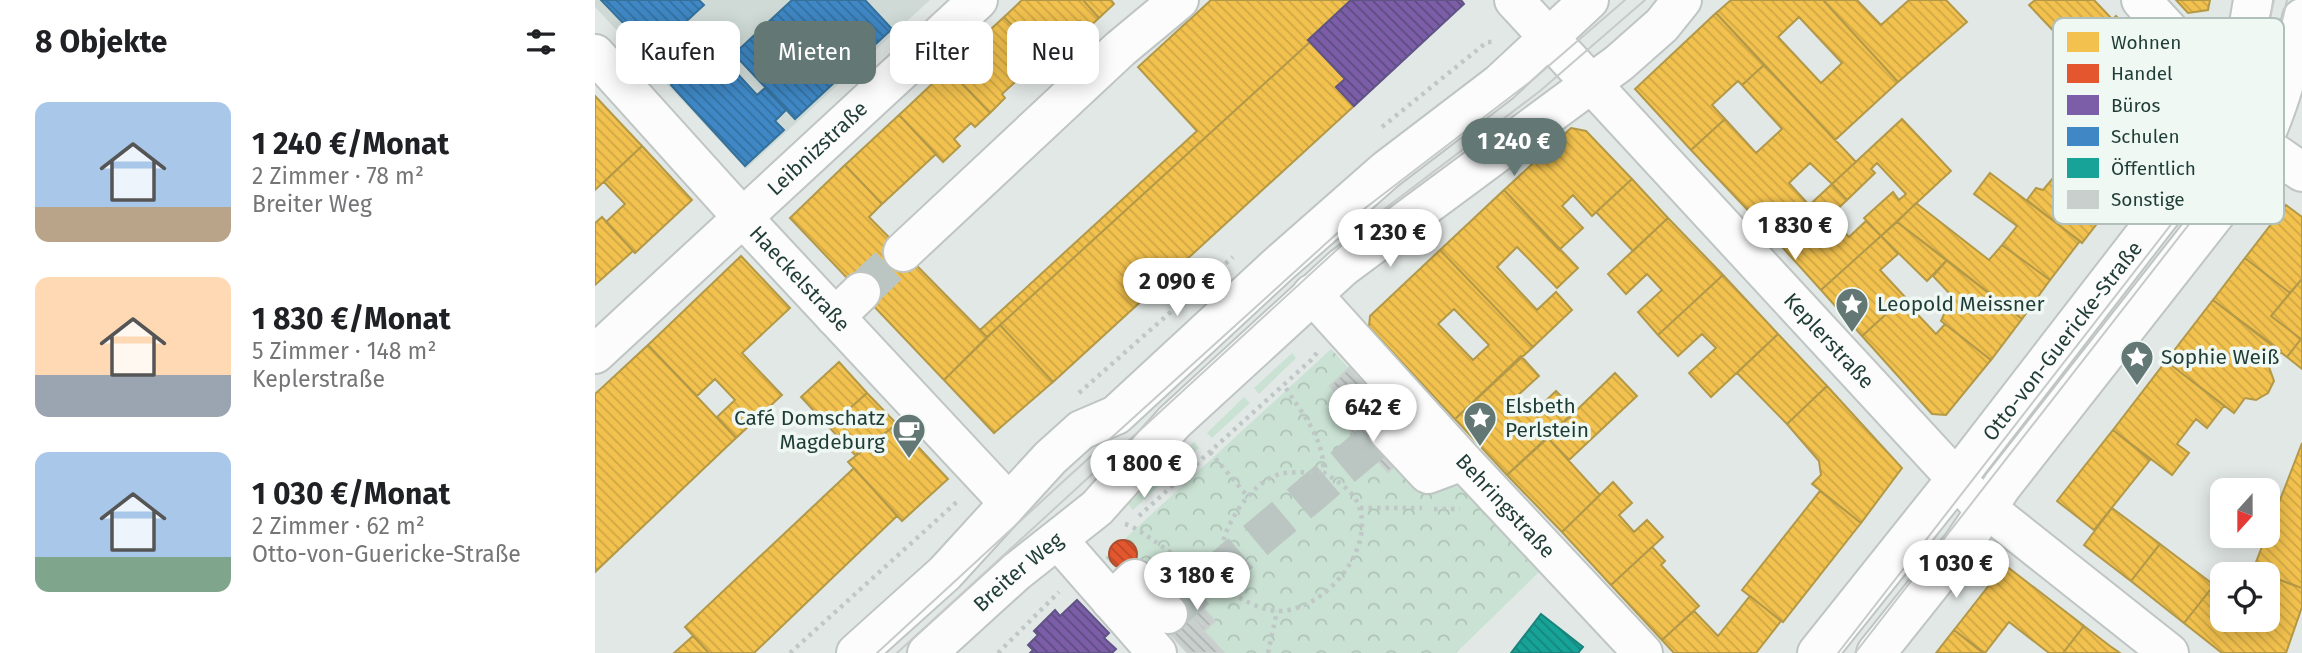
<!DOCTYPE html>
<html lang="de">
<head>
<meta charset="utf-8">
<style>
  body { margin:0; font-family:"Fira Sans",sans-serif; background:#f6f6f6; color:#202124; height:100vh; display:flex; flex-direction:column; font-size:26px; white-space:nowrap }
  * { box-sizing:border-box; margin:0 }
  p { font-size:23px; color:#757577 }
  .icon { flex:none; width:38px; height:38px; fill:none; stroke:currentColor; stroke-width:2; stroke-linecap:round; stroke-linejoin:round }
  .map { position:relative; flex:1; overflow:hidden }
  .drawer { display:flex; flex-direction:column; background:#fff; width:595px }
  .drawer>* { flex:none }
  .guide { position:absolute; left:21px; top:21px; width:665px; height:63px; display:flex; gap:14px }
  .needle { width:46px; rotate:201deg }
  .fabs { position:absolute; left:1615px; top:478px; display:grid; gap:14px }
  .fabs a { display:grid; place-items:center; width:70px; height:70px; border-radius:14px; background:#fff; box-shadow:0 4px 18px #0003; font-size:35px }
  .price { position:absolute; translate:-50% -60px; padding:0 16px; border-radius:24px; background:#fff; color:#222; font-size:23px; line-height:46px; filter:drop-shadow(0 2px 4px #0008) }
  .price::after { content:''; position:absolute; left:50%; top:42px; width:21px; height:16px; margin-left:-10px; background:inherit; clip-path:polygon(0 0,100% 0,50% 100%) }
  .price.active { background:#637874; color:#fff }
  ul { padding:0; list-style:none }
  li { display:flex; align-items:center; gap:21px; height:175px; padding:0 35px }
  li span { display:grid; place-items:center; flex:none; width:196px; height:140px; border-radius:14px; color:#555 }
  li>.icon { margin-inline-start:auto }
  span .icon { width:84px; height:84px; fill:#fffc; stroke-width:1 }
  li b { font-size:30px }
  h2 { display:flex; justify-content:space-between; align-items:center; height:84px; padding:0 35px; font-size:30px }
  .pill { padding:0 24px; border-radius:14px; background:#fff; box-shadow:0 4px 18px #0003; font-size:24px; line-height:63px }
  .pill.active { background:#637874; color:#fff }
  main { display:flex; flex:1; min-height:0 }
  .map>svg:first-child { display:block }
  .built { fill:#cfdad6 }
  .grass { fill:url(#grass-tufts) }
  .forest { fill:url(#forest-crowns) }
  .homes { fill:url(#homes-back-hatch); stroke:#b39947; stroke-width:2; fill-rule:evenodd }
  .shops { fill:url(#shops-back-hatch); stroke:#a94f30; stroke-width:2 }
  .offices { fill:url(#offices-back-hatch); stroke:#5f5485; stroke-width:2 }
  .schools { fill:url(#schools-back-hatch); stroke:#35719a; stroke-width:2 }
  .public { fill:url(#public-back-hatch); stroke:#19847b; stroke-width:2 }
  .building { fill:url(#building-back-hatch); stroke:#cbd1cf; stroke-width:2 }
  .lines { fill:none; stroke-linecap:round; stroke-linejoin:round }
  .minor-tunnel { stroke:#bbc6c3; stroke-width:38; stroke-dasharray:38 19; stroke-linecap:butt }
  .minor-casing { stroke:#bfc5c3; stroke-width:42 }
  .path { stroke:#bfc8c6; stroke-width:4.5; stroke-dasharray:3.5 5; stroke-linecap:butt }
  .minor { stroke:#fbfcfb; stroke-width:38 }
  .tram { stroke:#c6cac9; stroke-width:2 }
  .labels { text-anchor:middle; stroke-width:7; stroke-linejoin:round; paint-order:stroke }
  .street-label { font-size:21px; fill:#1f3c36; stroke:#f0f8f4 }
  .poi-label { font-size:21px; fill:#1f3c36; stroke:#f0f8f4; text-anchor:start }
  .key { fill:#f0f8f4; stroke:#b1c0bb; stroke-width:2 }
  .key-label { font-size:19px; fill:#1f3c36 }
</style>
</head>
<body>
<main>
<section class="drawer">
<h2>8 Objekte<svg class="icon" aria-label="filters" viewBox="0 0 24 24"><path d="M4 7h16M4 17h16"/><circle cx="9" cy="7" r="2"/><circle cx="15" cy="17" r="2"/></svg></h2>
<ul>
<li><span style="background:linear-gradient(#a9c7e8 75%,#b9a48a 0)"><svg class="icon" aria-label="home" viewBox="0 0 24 24"><path d="M3 11l9-7 9 7M6 9v11h12V9"/></svg></span><div><b>1 240 €/Monat</b><p>2 Zimmer · 78 m²</p><p>Breiter Weg</p></div></li>
<li><span style="background:linear-gradient(#ffd9b3 70%,#9aa5b1 0)"><svg class="icon" aria-label="home" viewBox="0 0 24 24"><path d="M3 11l9-7 9 7M6 9v11h12V9"/></svg></span><div><b>1 830 €/Monat</b><p>5 Zimmer · 148 m²</p><p>Keplerstraße</p></div></li>
<li><span style="background:linear-gradient(#a9c7e8 75%,#7fa58c 0)"><svg class="icon" aria-label="home" viewBox="0 0 24 24"><path d="M3 11l9-7 9 7M6 9v11h12V9"/></svg></span><div><b>1 030 €/Monat</b><p>2 Zimmer · 62 m²</p><p>Otto-von-Guericke-Straße</p></div></li>
</ul>
</section>
<div class="map">
<svg width="1707" height="653" viewBox="0 0 1707 653">
  <defs>
    <pattern id="grass-tufts" width="24" height="20" patternUnits="userSpaceOnUse" patternTransform="scale(1.75)"><rect width="24" height="20" fill="#cae2d3"/><path d="M3 7l-1-3M5 7V3M7 7l1-3M15 17l-1-3M17 17v-4M19 17l1-3" fill="none" stroke="#adc3b6"/></pattern>
    <pattern id="forest-crowns" width="20" height="18" patternUnits="userSpaceOnUse" patternTransform="scale(1.75)"><rect width="20" height="18" fill="#cae2d3"/><path d="M2 6a3 3 0 1 1 6 0M12 15a3 3 0 1 1 6 0" fill="none" stroke="#adc3b6"/></pattern>
    <pattern id="homes-back-hatch" width="6" height="6" patternUnits="userSpaceOnUse" patternTransform="scale(1.75)"><rect width="6" height="6" fill="#f2c14e"/><path d="M-1 5l2 2M0 0l6 6M5-1l2 2" fill="none" stroke="#cfa745"/></pattern>
    <pattern id="shops-back-hatch" width="6" height="6" patternUnits="userSpaceOnUse" patternTransform="scale(1.75)"><rect width="6" height="6" fill="#e4572e"/><path d="M-1 5l2 2M0 0l6 6M5-1l2 2" fill="none" stroke="#b84928"/></pattern>
    <pattern id="offices-back-hatch" width="6" height="6" patternUnits="userSpaceOnUse" patternTransform="scale(1.75)"><rect width="6" height="6" fill="#7b5ea7"/><path d="M-1 5l2 2M0 0l6 6M5-1l2 2" fill="none" stroke="#5e4b81"/></pattern>
    <pattern id="schools-back-hatch" width="6" height="6" patternUnits="userSpaceOnUse" patternTransform="scale(1.75)"><rect width="6" height="6" fill="#3f88c5"/><path d="M-1 5l2 2M0 0l6 6M5-1l2 2" fill="none" stroke="#3470a1"/></pattern>
    <pattern id="public-back-hatch" width="6" height="6" patternUnits="userSpaceOnUse" patternTransform="scale(1.75)"><rect width="6" height="6" fill="#17a398"/><path d="M-1 5l2 2M0 0l6 6M5-1l2 2" fill="none" stroke="#14867d"/></pattern>
    <pattern id="building-back-hatch" width="6" height="6" patternUnits="userSpaceOnUse" patternTransform="scale(1.75)"><rect width="6" height="6" fill="#c9cfcd"/><path d="M-1 5l2 2M0 0l6 6M5-1l2 2" fill="none" stroke="#acb3b1"/></pattern>
  </defs>
  <rect width="100%" height="100%" fill="#e2e8e6"/>
  <path class="built" d="M0 0H335L151 169 0 7Z"/>
  <path class="grass" d="M697 353 701 358 664 394 659 388Z
    M649 397 655 403 617 438 612 433Z
    M599 442 604 448 538 510 533 504Z"/>
  <path class="forest" d="M736 349 944 572 861 653H599L510 557Z"/>
  <path class="homes" d="M427 0H488L504 18 492 29 485 21 462 42 468 49 453 63 409 17Z
    M488 0H516L519 4 504 18Z
    M616 0H756L713 40 715 42 392 337 385 330 602 131 543 67Z
    M1136 0H1228L1303 82 1240 140 1121 13ZM1204 17 1247 63 1226 83 1183 37Z
    M1228 0H1262L1286 25 1314 0H1351L1372 22 1303 82Z
    M1440 0H1499L1518 20 1477 60 1460 45 1466 39 1434 5Z
    M1581 0H1615L1613 10 1593 13Z
    M1121 13 1169 65 1147 85 1143 81 1117 105 1130 119 1096 150 1040 89Z
    M1521 16 1596 92V102L1562 142 1514 104 1525 90 1497 66 1484 81 1465 70Z
    M409 17 453 63 438 77 432 71 407 94 410 98 395 113 353 69Z
    M715 42 750 79 741 87 759 106 458 382 405 325Z
    M1169 65 1261 162 1237 184 1215 163 1194 183 1214 205 1179 238 1096 150 1130 119 1161 153 1187 129 1147 85Z
    M353 69 395 113 380 127 376 123 359 139 365 146 348 162 304 115Z
    M0 96 47 146 0 190Z
    M304 115 341 154 287 204 250 165Z
    M1307 119 1356 171 1286 236 1269 218 1298 192 1304 200 1311 194 1282 163 1276 169 1280 173 1252 200 1237 184Z
    M976 128 991 131 1037 179 997 216 978 195 967 206 988 228 964 250 909 190Z
    M1478 129 1538 177 1487 243 1432 200 1441 188 1448 190 1475 158 1462 148Z
    M47 146 97 200 40 253 11 222 30 204 9 182Z
    M250 165 287 204 274 217 392 337 349 380 195 218Z
    M1395 173 1485 241 1455 280 1407 245 1422 226 1379 194Z
    M1037 179 1073 218 1038 251 1001 212Z
    M1237 184 1252 200 1235 216 1254 237 1271 221 1286 236 1226 290 1179 238Z
    M909 190 983 268 962 288 922 247 902 267 942 310 961 292 977 310 938 347 845 250Z
    M1321 203 1394 260 1407 245 1455 280 1427 319 1302 222Z
    M1691 205 1707 217V279L1695 293 1650 258Z
    M7 217 38 251 0 285V223Z
    M1073 218 1128 275 1063 335 1043 312 1067 290 1052 274 1031 294 1013 274Z
    M1302 222 1352 260 1332 281 1286 236Z
    M1286 236 1303 254 1285 270 1310 297 1267 336 1226 290Z
    M845 250 938 347 860 419 774 327 775 316ZM859 309 894 345 878 360 843 324Z
    M146 256 195 308 147 353 187 395 141 438 122 417 140 400 120 379 102 396 53 345Z
    M1650 258 1695 293 1676 316 1706 339 1692 357 1618 300Z
    M1352 260 1427 319 1396 360 1346 321 1357 296 1338 276Z
    M1128 275 1183 334 1116 397 1094 373 1121 348 1107 334 1083 356 1063 335Z
    M1707 279V369L1692 357 1706 339 1676 316Z
    M1308 299 1341 334 1350 324 1396 360 1351 415 1337 414 1267 336Z
    M1618 300 1686 351 1674 367 1679 381 1673 393 1661 400 1650 398 1639 413 1571 361Z
    M405 325 458 382 399 433 349 380Z
    M1183 334 1232 386 1192 424 1142 373Z
    M53 345 141 438 0 572V394Z
    M926 356 944 376 921 397 937 414 961 391 980 411 912 475 860 419Z
    M1571 361 1629 406 1612 428 1601 419 1582 444 1594 453 1577 475 1518 430Z
    M244 362 272 393 234 427 206 397Z
    M1020 373 1042 396 974 460 953 438Z
    M1232 386 1307 468 1266 523 1217 484 1226 475 1224 461 1192 424Z
    M272 393 302 424 260 455 234 427Z
    M302 424 353 479 307 521 253 462Z
    M1518 430 1555 460 1499 530 1462 501Z
    M953 438 1005 495 967 532 912 475Z
    M1707 443V588L1658 570Z
    M259 468 302 516 159 653H114L90 627Z
    M1018 482 1037 503 1024 515 1039 532 1052 520 1068 537 1016 585 967 532Z
    M1225 491 1266 523 1188 622 1147 590Z
    M1517 508 1565 544 1536 581 1489 545Z
    M1565 544 1619 585 1589 623 1536 581Z
    M1057 547 1070 561 1066 565 1104 606 1067 640 1016 585Z
    M1410 565 1489 626 1468 653H1454L1414 622 1390 653 1359 630Z
    M1673 576 1707 588V607L1691 653H1627L1589 623 1619 585 1628 591V620H1673Z
    M1155 596 1186 621 1161 653H1079L1067 640 1099 611 1123 636Z
    M1489 626 1515 646 1525 653H1468Z
    M1359 630 1388 653H1341Z
    M98 636 114 653H79Z"/>
  <path class="shops" d="M514 554a14 14 0 1 1 28 0a14 14 0 1 1-28 0Z"/>
  <path class="offices" d="M756 0H866L869 4 759 106 741 87 750 79 713 40Z
    M482 600 514 633 509 638 521 649 517 653H435L438 650 433 645 443 635 439 631 460 610 465 616Z"/>
  <path class="schools" d="M6 0H104L109 5 57 53Z
    M197 0H270L297 29 200 119 139 54Z
    M117 46 162 95 170 88 191 110 180 121 189 130 150 166 76 85Z"/>
  <path class="public" d="M946 614 988 647 983 653H916Z"/>
  <path class="building" d="M754 368 854 476 834 493 735 386Z
    M762 416 804 462 793 472 751 426Z
    M543 560 629 653H593L523 578Z
    M594 593 620 621 609 631 583 603Z"/>
  <g class="lines">
    <path class="minor-tunnel" d="M266 292 308 252
      M573 614 792 430"/>
    <defs>
      <g id="minor">
        <path id="s1" d="M919 0 1380 499 1574 653"/>
        <path d="M1546 0 1607 66 1644 74"/>
        <path id="s2" d="M0 54 148 218 413 502"/>
        <path d="M1668 145 1707 172"/>
        <path d="M308 252 525 49 584 0"/>
        <path id="s3" d="M717 294 868 461 1048 653"/>
        <path d="M240 317 266 292"/>
        <path id="s4" d="M0 354 383 0"/>
        <path d="M792 430 833 474 868 461"/>
        <path d="M463 540 562 653"/>
        <path d="M516 601 540 579 573 614"/>
        <path d="M261 653 350 573 455 458 486 430 521 415 683 265 791 170 905 83 994 0"/>
        <path id="s5" d="M332 653 421 572 502 508 579 422 748 267 1024 63 1067 25 1087 0"/>
        <path id="s6" d="M1222 653 1361 479 1602 167C1634 115 1649 60 1658 0"/>
        <path d="M1281 653 1368 544 1407 486 1647 180C1679 128 1692 76 1707 18"/>
      </g>
    </defs>
    <use href="#minor" class="minor-casing"/>
    <path class="path" d="M787 127 892 42H898
      M484 393 638 257
      M615 452 653 497
      M765 508H827
      M839 509H865
      M544 516 716 360 725 349
      M530 524C540 527 549 534 558 540 586 559 651 611 683 611 729 611 782 550 763 504 757 490 741 480 728 472 731 440 705 411 689 385
      M634 589C629 579 625 570 625 558 626 529 655 482 685 474 698 471 715 473 728 472
      M195 653 365 499
      M403 653 464 592
      M673 653 682 611"/>
    <use href="#minor" class="minor"/>
    <path class="tram" d="M282 653 473 477 769 209 935 82 1030 0
      M302 653 771 223 945 91 1050 0
      M1243 653 1613 177C1650 122 1664 64 1679 0
      M1260 653 1623 187C1662 127 1676 69 1692 0"/>
  </g>
  <defs>
    <symbol id="sight-pin" viewBox="-11 -11 22 30"><path d="M0 17L-7.5 6A9.5 9.5 0 1 1 7.5 6Z" fill="#637874" stroke="#f0f8f4"/><path d="M0-6L1.8-2.2L6-1.7L2.9 1.2L3.7 5.4L0 3.3L-3.7 5.4L-2.9 1.2L-6-1.7L-1.8-2.2Z" fill="#fff"/></symbol>
    <symbol id="cafe-pin" viewBox="-11 -11 22 30"><path d="M0 17L-7.5 6A9.5 9.5 0 1 1 7.5 6Z" fill="#637874" stroke="#f0f8f4"/><path d="M-5.5-4.5H6V0H3Q3 3.5 0 3.5H-2.5Q-5.5 3.5-5.5 0ZM3-3.2v2h1.7v-2ZM-6 4.5H4V6H-6Z" fill="#fff"/></symbol>
  </defs>
  <g fill-rule="evenodd">
    <use href="#sight-pin" x="1238" y="285" width="38" height="52"/>
    <use href="#sight-pin" x="1523" y="338" width="38" height="52"/>
    <use href="#sight-pin" x="866" y="399" width="38" height="52"/>
    <use href="#cafe-pin" x="295" y="411" width="38" height="52"/>
  </g>
  <g class="labels">
    <g class="street-label">
      <text dy="7" stroke="none"><textPath href="#s4" startOffset="303">Leibnizstraße</textPath></text>
      <text dy="7" stroke="none"><textPath href="#s2" startOffset="304">Haeckelstraße</textPath></text>
      <text dy="7" stroke="none"><textPath href="#s1" startOffset="464">Keplerstraße</textPath></text>
      <text dy="7" stroke="none"><textPath href="#s6" startOffset="397">Otto-von-Guericke-Straße</textPath></text>
      <text dy="7" stroke="none"><textPath href="#s3" startOffset="287">Behringstraße</textPath></text>
      <text dy="7" stroke="none"><textPath href="#s5" startOffset="122">Breiter Weg</textPath></text>
    </g>
    <g class="poi-label">
      <text x="1282" y="311">Leopold Meissner</text>
      <text x="1566" y="364">Sophie Weiß</text>
      <text x="910" y="413">Elsbeth<tspan x="910" dy="24">Perlstein</tspan></text>
      <text x="290" y="425" text-anchor="end">Café Domschatz<tspan x="290" dy="24">Magdeburg</tspan></text>
    </g>
  </g>
  <rect x="1458" y="18" width="231" height="206" rx="10" class="key"/>
  <rect x="1472" y="32" width="32" height="20" fill="#f2c14e"/>
  <rect x="1472" y="64" width="32" height="19" fill="#e4572e"/>
  <rect x="1472" y="95" width="32" height="20" fill="#7b5ea7"/>
  <rect x="1472" y="127" width="32" height="19" fill="#3f88c5"/>
  <rect x="1472" y="158" width="32" height="20" fill="#17a398"/>
  <rect x="1472" y="190" width="32" height="19" fill="#c9cfcd"/>
  <g class="key-label">
    <text x="1516" y="49">Wohnen</text>
    <text x="1516" y="80">Handel</text>
    <text x="1516" y="112">Büros</text>
    <text x="1516" y="143">Schulen</text>
    <text x="1516" y="175">Öffentlich</text>
    <text x="1516" y="206">Sonstige</text>
  </g>
</svg>
<div class="fabs">
<a><svg class="needle" viewBox="-14 -14 28 28"><path d="M0-13l5 13h-10z" fill="#e53935"/><path d="M0 13l5-13h-10z" fill="#757577"/></svg></a>
<a><svg class="icon" aria-label="locate" viewBox="0 0 24 24"><circle cx="12" cy="12" r="6"/><path d="M12 2v4M12 18v4M2 12h4M18 12h4"/></svg></a>
</div>
<b class="price active" style="left:919px;top:178px">1 240 €</b>
<b class="price" style="left:1200px;top:262px">1 830 €</b>
<b class="price" style="left:795px;top:269px">1 230 €</b>
<b class="price" style="left:582px;top:318px">2 090 €</b>
<b class="price" style="left:778px;top:444px">642 €</b>
<b class="price" style="left:549px;top:500px">1 800 €</b>
<b class="price" style="left:1361px;top:600px">1 030 €</b>
<b class="price" style="left:602px;top:612px">3 180 €</b>
<div class="guide">
<a class="pill">Kaufen</a>
<a class="pill active">Mieten</a>
<a class="pill">Filter</a>
<a class="pill">Neu</a>
</div>
</div>
</main>
</body>
</html>
